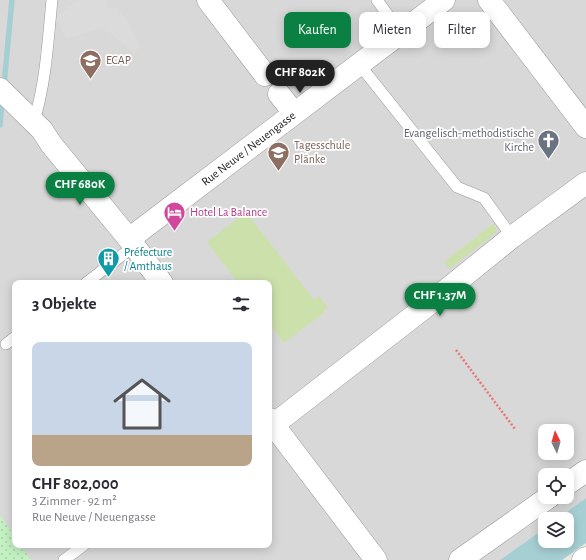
<!DOCTYPE html>
<html lang="de">
<head>
<meta charset="utf-8">
<style>
  body { margin:0; font-family:"Alegreya Sans",sans-serif; background:#f2f2f3; color:#2b2b33; height:100vh; display:flex; flex-direction:column; font-size:15px; white-space:nowrap }
  * { box-sizing:border-box; margin:0 }
  p { font-size:13px; color:#7c7c81 }
  .icon { flex:none; width:22px; height:22px; fill:none; stroke:currentColor; stroke-width:2; stroke-linecap:round; stroke-linejoin:round }
  .map { position:relative; flex:1; overflow:hidden }
  .panel { position:absolute; left:12px; top:280px; width:260px; height:268px; display:flex; flex-direction:column; background:#fff; border-radius:8px; box-shadow:0 2px 10px #0003 }
  .panel>* { flex:none }
  .banner { position:absolute; left:284px; top:12px; width:242px; height:36px; display:flex; gap:8px }
  .needle { width:26px; rotate:355deg }
  .fabs { position:absolute; left:538px; top:424px; display:grid; gap:8px }
  .fabs a { display:grid; place-items:center; width:36px; height:36px; border-radius:8px; background:#fff; box-shadow:0 2px 10px #0003; font-size:20px }
  .price { position:absolute; translate:-50% -34px; padding:0 9px; border-radius:14px; background:#0b8043; color:#fff; font-size:13px; line-height:26px; filter:drop-shadow(0 1px 2px #0008) }
  .price::after { content:''; position:absolute; left:50%; top:24px; width:12px; height:9px; margin-left:-6px; background:inherit; clip-path:polygon(0 0,100% 0,50% 100%) }
  .price.selected { background:#222; color:#fff }
  ul { padding:0; list-style:none }
  li { display:grid; align-content:center; gap:8px; height:212px; padding:0 20px }
  li span { display:grid; place-items:center; height:124px; border-radius:8px; color:#555 }
  li>.icon { margin-inline-start:auto }
  span .icon { width:72px; height:72px; fill:#fffc; stroke-width:1 }
  li b { font-size:17px }
  h2 { display:flex; justify-content:space-between; align-items:center; height:48px; padding:0 20px; font-size:17px }
  .tag { padding:0 14px; border-radius:8px; background:#fff; box-shadow:0 2px 10px #0003; font-size:14px; line-height:36px }
  .tag.selected { background:#0b8043; color:#fff }
  .map>svg:first-child { display:block }
  .residential { fill:#d9d8d8; fill-rule:evenodd }
  .park { fill:url(#park-dots) }
  .garden { fill:#cce0ac }
  .parking { fill:#dbdbdb }
  .water { fill:#a6cfd4 }
  .lines { fill:none; stroke-linecap:round; stroke-linejoin:round }
  .stream { stroke:#a6cfd4; stroke-width:5.5 }
  .lane-casing { stroke:#989898; stroke-width:12 }
  .street-casing { stroke:#989898; stroke-width:23 }
  .path { stroke:#e87577; stroke-width:2.5; stroke-dasharray:2 2; stroke-linecap:butt }
  .lane { stroke:#fff; stroke-width:11 }
  .street { stroke:#fff; stroke-width:22 }
  .labels { text-anchor:middle; stroke-width:3.5; stroke-linejoin:round; paint-order:stroke }
  .education-label { font-size:12px; fill:#785e54; stroke:#fff; text-anchor:start }
  .worship-label { font-size:12px; fill:#5b616d; stroke:#fff; text-anchor:end }
  .street-label { font-size:12px; fill:#1b1b1b; stroke:#fff }
  .hotel-label { font-size:12px; fill:#b23c85; stroke:#fff; text-anchor:start }
  .culture-label { font-size:12px; fill:#0d838f; stroke:#fff; text-anchor:start }
</style>
</head>
<body>
<div class="map">
<svg width="586" height="560" viewBox="0 0 586 560">
  <defs>
    <pattern id="park-dots" width="8" height="8" patternUnits="userSpaceOnUse"><rect width="8" height="8" fill="#c3f1c2"/><path d="M2 2h.1M6 6h.1" fill="none" stroke="#a7cea6" stroke-width="1.8" stroke-linecap="round"/></pattern>
  </defs>
  <rect width="100%" height="100%" fill="#ebe7e1"/>
  <path class="residential" d="M0 0H586V498L557 519H545V528L500 560H0ZM15 283H269V545H15ZM545 431H567V453H545ZM545 475H567V497H545Z"/>
  <path class="park" d="M0 515 15 537V545H20L31 560H0Z"/>
  <path class="garden" d="M246 212 314 300 319 296 328 307 323 311 324 313 284 343 269 323V283H238L207 242Z
    M494 223 497 232 449 269 444 262Z"/>
  <path class="parking" d="M78 0H107L108 8 116 7 128 21 140 46 136 51 134 53 110 33 104 30 96 29 66 39 56 17Z"/>
  <path class="water" d="M586 498V543L562 560H500L545 528V541H567V519H557Z"/>
  <g class="lines">
    <path class="stream" d="M4 85 12 0
      M0 125 2 100"/>
    <defs>
      <path id="lane" d="M377 0 401 33
        M359 64 457 187 484 198 512 237
        M34 121C46 82 48 40 52 0
        M86 283 134 246
        M6 344 15 337
        M64 560 84 545"/>
      <g id="street">
        <path d="M208 0 265 75"/>
        <path d="M489 0 586 127"/>
        <path d="M0 89 42 130 51 144 129 239 162 283"/>
        <path d="M279 94 294 113"/>
        <path id="s1" d="M129 239 444 0"/>
        <path d="M269 419 376 560"/>
        <path d="M273 425 424 308 512 237 586 183"/>
        <path d="M567 484 586 471"/>
        <path d="M460 560 549 497"/>
        <path d="M583 560 586 558"/>
      </g>
    </defs>
    <use href="#lane" class="lane-casing"/>
    <use href="#street" class="street-casing"/>
    <path class="path" d="M456 350 515 429"/>
    <use href="#lane" class="lane"/>
    <use href="#street" class="street"/>
  </g>
  <defs>
    <symbol id="school-pin" viewBox="-11 -11 22 30"><path d="M0 17L-7.5 6A9.5 9.5 0 1 1 7.5 6Z" fill="#8d6e63" stroke="#fff"/><path d="M0-5L7-2L0 1L-7-2ZM-4 1L0 2.5L4 1V4Q0 6-4 4Z" fill="#fff"/></symbol>
    <symbol id="church-pin" viewBox="-11 -11 22 30"><path d="M0 17L-7.5 6A9.5 9.5 0 1 1 7.5 6Z" fill="#6b7280" stroke="#fff"/><path d="M-1.2-6h2.4v3.5h3.3v2.4h-3.3V6h-2.4V-.1h-3.3v-2.4h3.3Z" fill="#fff"/></symbol>
    <symbol id="hotel-pin" viewBox="-11 -11 22 30"><path d="M0 17L-7.5 6A9.5 9.5 0 1 1 7.5 6Z" fill="#d1479c" stroke="#fff"/><path d="M-6-4.5h1.5V1H6V5H4.5V3h-9V5H-6ZM-4 0a1.8 1.8 0 1 1 3.6 0ZM.5 0V-2.5h3Q6-2.5 6 0Z" fill="#fff"/></symbol>
    <symbol id="building-pin" viewBox="-11 -11 22 30"><path d="M0 17L-7.5 6A9.5 9.5 0 1 1 7.5 6Z" fill="#0f9aa8" stroke="#fff"/><path d="M-4-6H4V6H1V3H-1V6H-4ZM-2.5-4.3h1.7v1.8h-1.7ZM.8-4.3h1.7v1.8H.8ZM-2.5-1h1.7V.8h-1.7ZM.8-1h1.7V.8H.8Z" fill="#fff"/></symbol>
  </defs>
  <g fill-rule="evenodd">
    <use href="#school-pin" x="78" y="48" width="25" height="34"/>
    <use href="#church-pin" x="536" y="128" width="25" height="34"/>
    <use href="#school-pin" x="266" y="140" width="25" height="34"/>
    <use href="#hotel-pin" x="162" y="200" width="25" height="34"/>
    <use href="#building-pin" x="96" y="246" width="25" height="34"/>
  </g>
  <g class="labels">
    <g class="education-label">
      <text x="106" y="64">ECAP</text>
      <text x="294" y="149">Tagesschule<tspan x="294" dy="14">Plänke</tspan></text>
    </g>
    <g class="worship-label">
      <text x="534" y="137">Evangelisch-methodistische<tspan x="534" dy="14">Kirche</tspan></text>
    </g>
    <g class="street-label">
      <text dy="4" stroke="none"><textPath href="#s1" startOffset="150">Rue Neuve / Neuengasse</textPath></text>
    </g>
    <g class="hotel-label">
      <text x="190" y="216">Hotel La Balance</text>
    </g>
    <g class="culture-label">
      <text x="124" y="256">Préfecture<tspan x="124" dy="14">/ Amthaus</tspan></text>
    </g>
  </g>
</svg>
<div class="fabs">
<a><svg class="needle" viewBox="-14 -14 28 28"><path d="M0-13l5 13h-10z" fill="#e53935"/><path d="M0 13l5-13h-10z" fill="#7c7c81"/></svg></a>
<a><svg class="icon" aria-label="locate" viewBox="0 0 24 24"><circle cx="12" cy="12" r="6"/><path d="M12 2v4M12 18v4M2 12h4M18 12h4"/></svg></a>
<a><svg class="icon" aria-label="layers" viewBox="0 0 24 24"><path d="M12 4l9 5-9 5-9-5zM3 14l9 5 9-5"/></svg></a>
</div>
<b class="price selected" style="left:300px;top:94px">CHF 802K</b>
<b class="price" style="left:80px;top:206px">CHF 680K</b>
<b class="price" style="left:440px;top:317px">CHF 1.37M</b>
<div class="banner">
<a class="tag selected">Kaufen</a>
<a class="tag">Mieten</a>
<a class="tag">Filter</a>
</div>
<section class="panel">
<h2>3 Objekte<svg class="icon" aria-label="filters" viewBox="0 0 24 24"><path d="M4 7h16M4 17h16"/><circle cx="9" cy="7" r="2"/><circle cx="15" cy="17" r="2"/></svg></h2>
<ul>
<li><span style="background:linear-gradient(#c9d6e8 75%,#b9a48a 0)"><svg class="icon" aria-label="home" viewBox="0 0 24 24"><path d="M3 11l9-7 9 7M6 9v11h12V9"/></svg></span><div><b>CHF 802,000</b><p>3 Zimmer · 92 m²</p><p>Rue Neuve / Neuengasse</p></div></li>
</ul>
</section>
</div>
</body>
</html>
